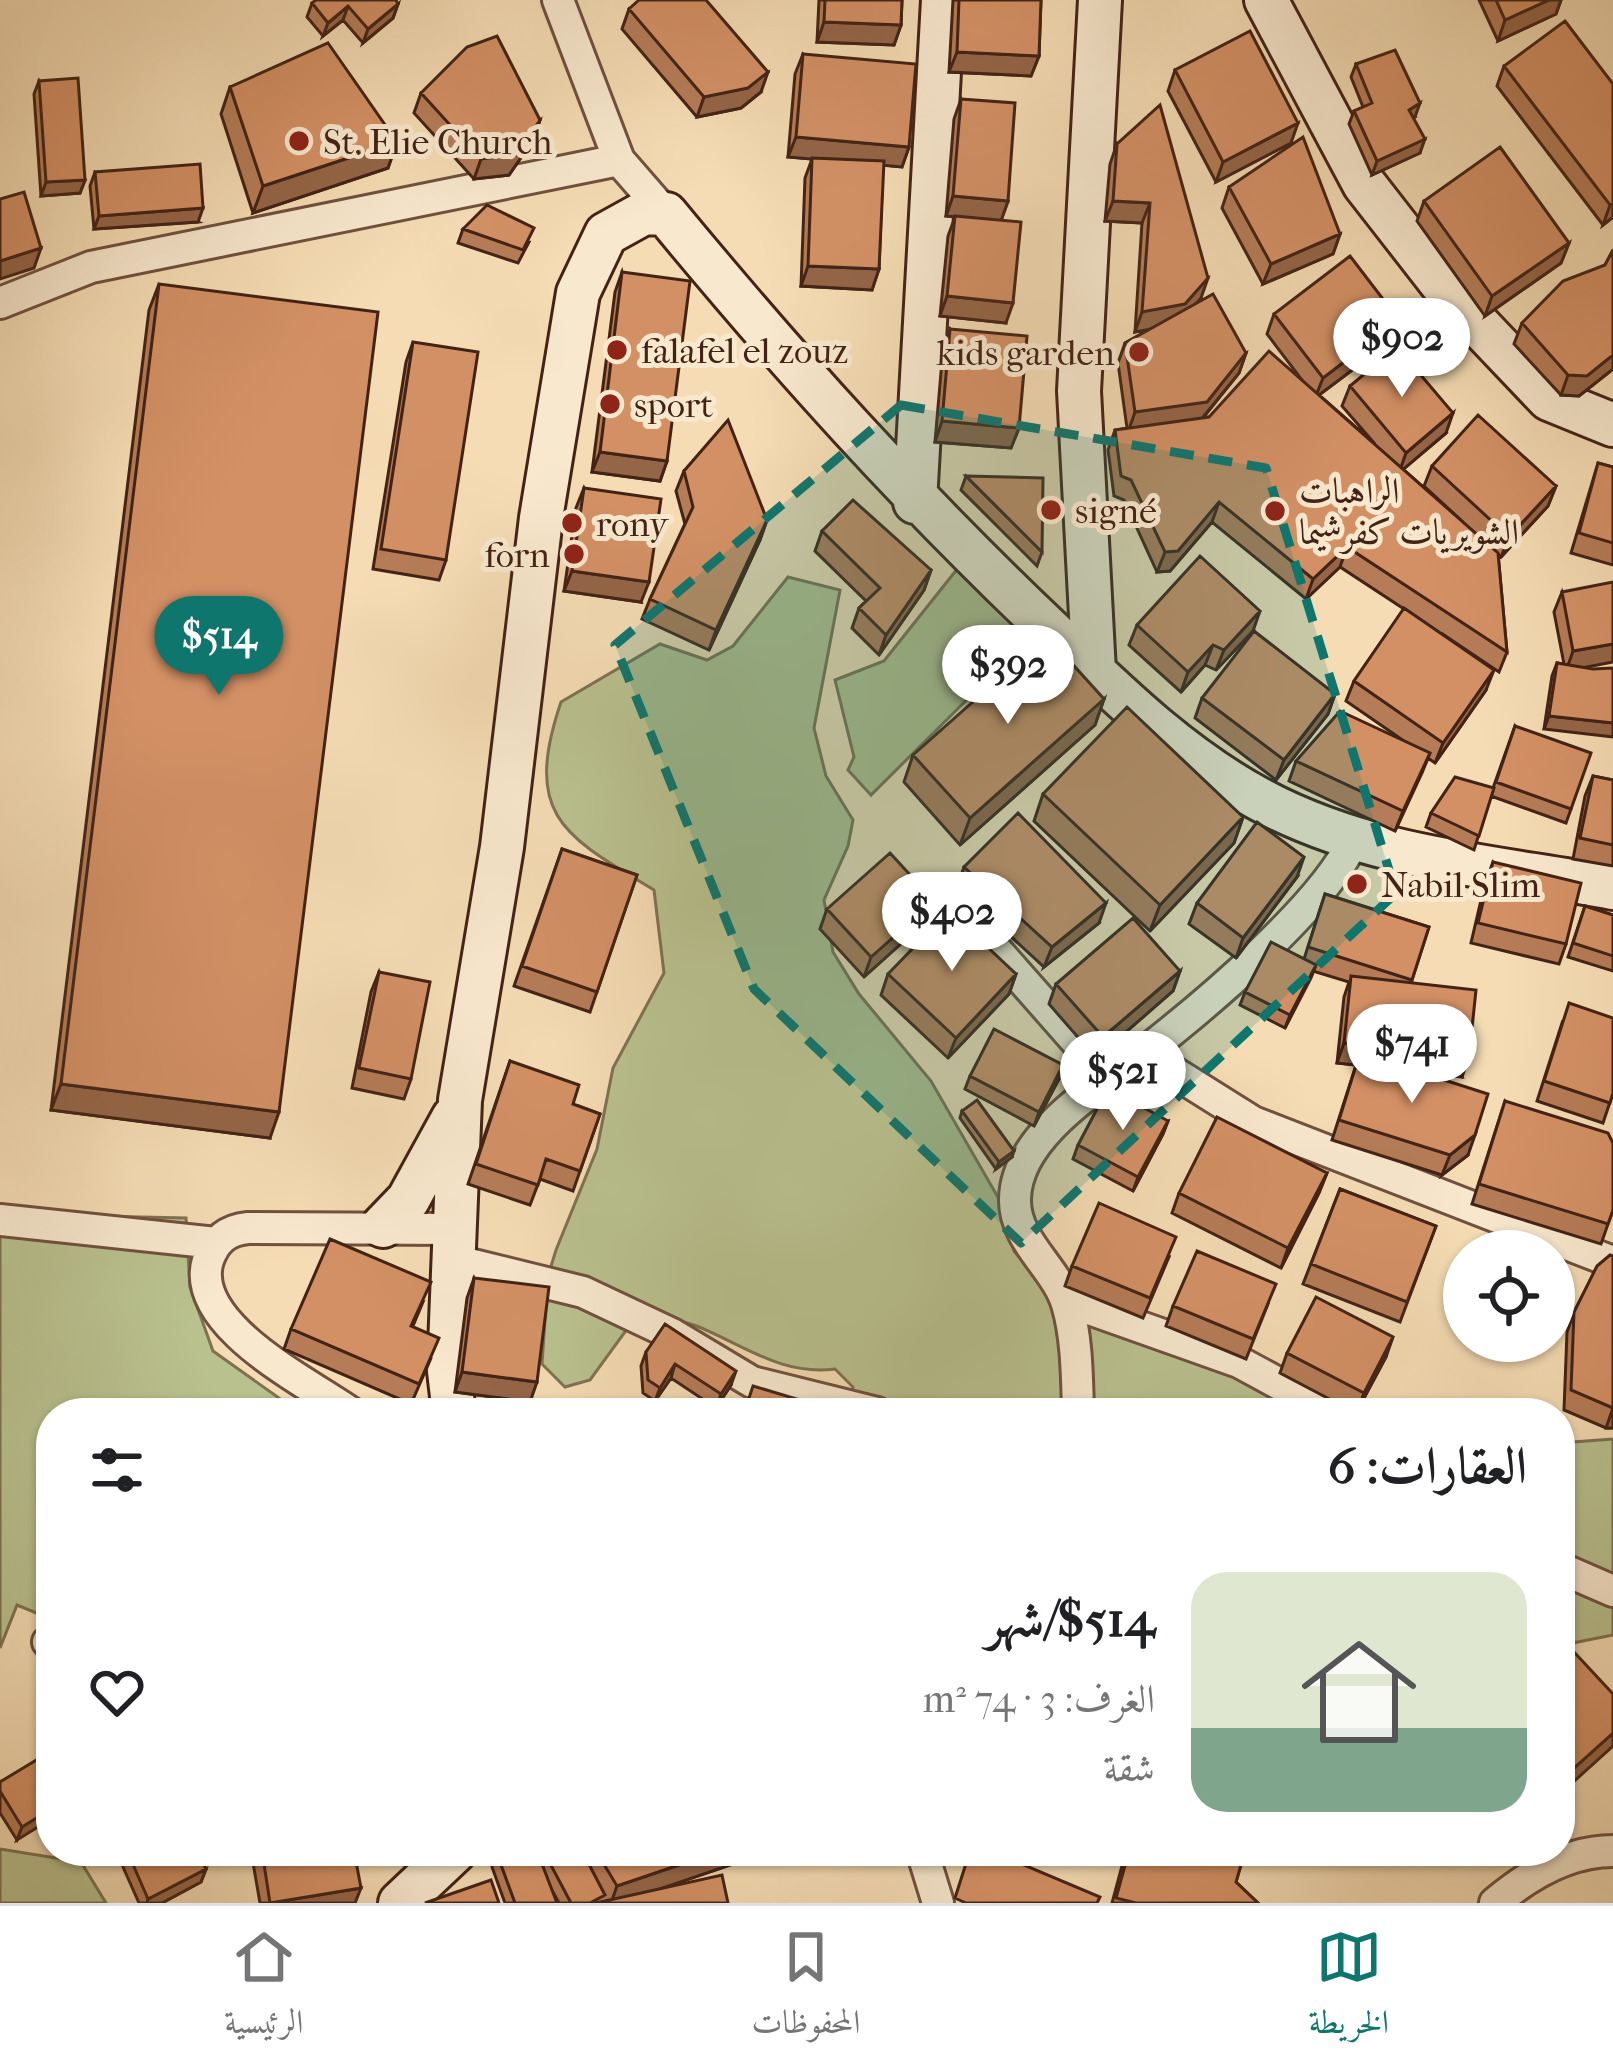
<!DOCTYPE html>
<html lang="ar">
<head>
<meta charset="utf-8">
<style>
  body { margin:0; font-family:"IM FELL French Canon",Amiri,serif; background:#f6f6f6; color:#202124; direction:rtl; height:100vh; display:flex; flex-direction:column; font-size:45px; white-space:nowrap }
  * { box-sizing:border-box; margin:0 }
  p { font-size:39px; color:#757577 }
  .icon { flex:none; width:66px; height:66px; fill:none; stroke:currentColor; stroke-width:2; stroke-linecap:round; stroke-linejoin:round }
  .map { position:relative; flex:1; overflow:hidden; direction:ltr }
  .sheet { position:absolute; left:36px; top:1398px; width:1539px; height:468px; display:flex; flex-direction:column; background:#fff; border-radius:48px; box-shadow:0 3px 9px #0004; direction:rtl }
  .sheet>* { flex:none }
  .fabs { position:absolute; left:1443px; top:1230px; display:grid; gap:24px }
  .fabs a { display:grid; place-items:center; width:132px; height:132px; border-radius:50%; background:#fff; box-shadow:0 3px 9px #0004; font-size:60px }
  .price { position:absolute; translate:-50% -102px; padding:0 27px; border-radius:42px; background:#fff; color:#222; font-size:39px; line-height:78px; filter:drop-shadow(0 3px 6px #0008) }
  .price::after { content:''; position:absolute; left:50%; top:72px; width:36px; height:27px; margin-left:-18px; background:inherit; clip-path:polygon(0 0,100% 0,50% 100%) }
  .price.selected { background:#0f766e; color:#fff }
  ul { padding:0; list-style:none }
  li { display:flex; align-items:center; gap:36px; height:300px; padding:0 48px }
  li+li { border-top:3px solid #e0e0e0 }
  li span { display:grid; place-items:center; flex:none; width:336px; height:240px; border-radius:36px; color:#555 }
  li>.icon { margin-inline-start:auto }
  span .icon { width:144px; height:144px; fill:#fffc; stroke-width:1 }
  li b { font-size:51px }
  h2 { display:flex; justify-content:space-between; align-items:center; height:144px; padding:0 48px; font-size:51px }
  .menu { display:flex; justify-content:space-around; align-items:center; height:168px; border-top:3px solid #e0e0e0; background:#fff; font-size:33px; color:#757577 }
  .menu a { display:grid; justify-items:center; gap:6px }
  .menu .selected { color:#0f766e }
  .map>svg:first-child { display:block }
  .green { fill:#b9c18f; stroke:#7e7252; stroke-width:3 }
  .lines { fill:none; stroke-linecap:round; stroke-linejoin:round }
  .street-casing { stroke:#70513e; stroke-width:36 }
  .secondary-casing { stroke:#432316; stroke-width:48 }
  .street { stroke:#f8e8ce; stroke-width:30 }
  .secondary { stroke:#f8e8ce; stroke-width:42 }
  .wall { fill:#b57c57; stroke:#432316; stroke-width:3 }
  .shaded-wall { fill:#946547; stroke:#432316; stroke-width:3 }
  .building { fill:#d39065; stroke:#432316; stroke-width:3 }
  .marked { fill:#0f766e; fill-opacity:0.2; stroke:#0f766e; stroke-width:9; stroke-dasharray:24 15; stroke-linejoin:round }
  .poi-dot { fill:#8f2418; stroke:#f8e8ce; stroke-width:4.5 }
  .labels { text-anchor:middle; stroke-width:10; stroke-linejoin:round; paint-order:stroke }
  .poi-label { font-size:36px; fill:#432316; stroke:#f8e8ce; text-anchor:start }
</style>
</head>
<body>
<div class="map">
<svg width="1613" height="1903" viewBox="0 0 1613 1903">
  <rect width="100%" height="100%" fill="#f5dcb4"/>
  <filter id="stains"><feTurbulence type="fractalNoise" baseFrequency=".00167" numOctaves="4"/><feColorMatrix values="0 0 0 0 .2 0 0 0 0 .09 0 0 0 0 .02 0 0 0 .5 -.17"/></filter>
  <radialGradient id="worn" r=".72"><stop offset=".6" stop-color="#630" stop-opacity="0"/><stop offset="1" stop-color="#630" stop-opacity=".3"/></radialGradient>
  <path class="green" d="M962 563 1039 628 871 795 848 770 854 757 835 680 884 661Z
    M788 577 840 590 814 728 826 776 853 820 848 846 824 900 833 952 859 994 931 1081 999 1199 1014 1251 1033 1274 1242 1381 1303 1387 1346 1413H843L853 1387 835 1369C780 1376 743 1344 694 1325 676 1319 656 1317 638 1314L590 1380 565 1387 542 1364 548 1276 556 1250 597 1149 613 1068 664 973 654 890C565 836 522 817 561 702L660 644 707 660 733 646Z
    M0 1214 186 1218 190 1287 213 1351 300 1413H51V1619L17 1605 0 1648Z
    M1613 1439V1635L1573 1643 1560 1656V1443Z
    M0 1849 81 1862 106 1903H0Z"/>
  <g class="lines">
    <defs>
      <path id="street" d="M558 0 619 160 666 214
        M0 303 91 267 619 160
        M959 908 1108 1077
        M1143 1053 1253 1122 1613 1262
        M0 1220 216 1243
        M453 1260 583 1292 672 1334 752 1382 877 1413
        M1067 1301 1239 1362 1333 1413
        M351 1413C307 1382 188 1324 208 1260 215 1240 227 1230 248 1228L453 1229
        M1078 1413C1077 1378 1077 1337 1067 1304 1056 1267 1014 1241 1015 1199 1016 1135 1099 1087 1144 1053 1204 1006 1324 906 1354 839
        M1560 1568 1613 1591
        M48 1642 51 1643
        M922 1851 938 1903
        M1495 1903C1528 1875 1569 1851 1613 1851"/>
      <path id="secondary" d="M1266 0 1364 184 1452 297 1549 399 1613 425
        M915 502 943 0
        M1094 672 1079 391 1100 0
        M383 1226 408 1200 453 1118
        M454 1413 449 1371 460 1100 502 847 541 518 578 293 606 234 644 213 666 214C789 363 909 496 1049 629 1115 692 1180 757 1261 800 1371 859 1493 866 1613 888
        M400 1903 455 1851"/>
    </defs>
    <use href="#street" class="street-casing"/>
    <use href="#secondary" class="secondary-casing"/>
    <use href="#street" class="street"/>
    <use href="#secondary" class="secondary"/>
  </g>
  <path class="wall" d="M819 0H902L901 25 894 45 817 42Z
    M953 0H1041L1039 56 1031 76 949 72Z
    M1479 0H1561L1556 14 1498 41Z
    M312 3 398 4 393 18 363 43 343 20 323 36 307 17Z
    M629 9 761 92 741 108 697 117 622 29Z
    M803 54 909 147 902 167 883 165 879 269 872 290 801 286 805 178 812 159 788 157 795 74Z
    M1356 64 1415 117 1413 118 1420 153 1372 175 1349 124 1354 111 1363 107 1351 77Z
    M1504 66 1613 84V217L1603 225 1497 86Z
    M1175 70 1291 143 1216 182 1168 91Z
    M39 81 85 180 80 193 41 196 34 94Z
    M230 87 397 142 388 168 253 213 221 114Z
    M421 93 540 120 533 140 509 175 474 179 414 113Z
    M961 99 1008 201 1001 220 1006 323 940 316 948 236 955 217 946 216 954 119Z
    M1117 144 1201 298 1196 303 1246 353 1239 373 1203 418 1209 417 1302 380 1267 334 1274 314 1399 320 1392 340 1319 395 1375 444 1342 406 1350 386 1446 433 1403 469 1463 522 1424 486 1432 466 1556 486 1548 506 1501 557 1498 554 1507 652 1499 672 1441 633 1486 690 1435 763 1428 758 1395 831 1289 781 1296 761 1404 741 1346 701 1354 681 1404 609 1340 567 1306 599 1212 522 1170 571 1157 572 1124 500 1114 496 1108 450 1115 430 1127 428 1118 363 1125 343 1150 329 1135 332 1142 223 1105 221 1110 164Z
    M95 172 198 222 94 229 90 186Z
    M1229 187 1340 234 1333 254 1263 284 1222 208Z
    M1424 201 1569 243 1561 263 1485 316 1417 221Z
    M463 229 529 242 518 263 458 243Z
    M1613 250V369L1579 396 1561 395 1514 344 1522 323 1605 265Z
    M622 272 667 461 660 481 592 472 615 292Z
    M159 284 270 1138 51 1110 149 310Z
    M950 329 1019 428 1011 448 935 442 943 349Z
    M413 342 446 560 439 580 373 569 406 362Z
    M1598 463 1613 467V565L1571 553Z
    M684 471 767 520 760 540 709 650 642 619 650 599 685 524 676 491Z
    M966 476 1042 552 1037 566 961 490Z
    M584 488 641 602 564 591 576 508Z
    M822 531 931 570 924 590 879 655 852 628 859 608 866 601 815 551Z
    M1562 592 1584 668 1544 729 1552 676 1557 663 1564 664 1554 612Z
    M1137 625 1253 631 1216 670 1205 665 1181 692 1129 645Z
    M1335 694 1328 714 1276 780 1195 718 1202 698Z
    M1104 699 1095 725 960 845 904 782 913 755Z
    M1515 726 1571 809 1566 823 1491 796 1474 850 1426 827 1431 813 1493 788Z
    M1593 776 1613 780V866L1573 859 1585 796Z
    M1043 794 1243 817 1234 843 1150 931 1034 821Z
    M562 849 637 875 590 1012 514 986Z
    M1493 862 1566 944 1559 964 1471 943 1485 883Z
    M964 867 1099 923 1044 967 957 887Z
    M1297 877 1236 958 1189 924 1197 903Z
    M1325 894 1429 927 1411 983 1462 1077 1419 1072 1468 1155 1442 1175 1332 1140 1356 1065 1337 1063 1344 997 1349 982 1313 971 1285 1028 1240 1005 1245 992 1304 959Z
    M934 901 926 921 864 977 820 929 827 909Z
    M1585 906 1613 915V971L1568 957Z
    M1180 971 1173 991 1096 1058 1049 1004 1056 984Z
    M379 972 411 1079 404 1099 352 1088 371 992Z
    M888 974H1016L1009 994 948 1058 881 995Z
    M1562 1023 1613 1093 1603 1123 1537 1101Z
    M510 1061 573 1104 600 1114 573 1191 540 1179 530 1205 468 1184Z
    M970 1076 1059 1079 1034 1126 965 1089Z
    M1505 1101 1613 1210 1601 1244 1472 1204Z
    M962 1111 1012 1157 996 1169 960 1118Z
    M1168 1121 1163 1134 1133 1191 1073 1159 1078 1145Z
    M1327 1173 1319 1193 1281 1268 1172 1213 1179 1193Z
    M1340 1189 1436 1226 1400 1322 1303 1284Z
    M1613 1256V1428H1606L1564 1410 1567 1332 1574 1312Z
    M1169 1257 1143 1318 1065 1286 1072 1266Z
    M474 1278 530 1402 455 1392 467 1298Z
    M423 1302 413 1326 431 1358 411 1404 284 1349 291 1329Z
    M1268 1304 1246 1359 1166 1326 1173 1306Z
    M646 1352 731 1385 716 1408 671 1378 655 1401 643 1393 641 1366Z
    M1287 1353 1386 1357 1356 1413 1280 1373Z
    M51 1708V1743L38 1735 43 1721Z
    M51 1757 17 1840 0 1813V1782Z
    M255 1851H354L355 1903H260L252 1857Z
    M550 1851H771L665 1887 728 1903H559L553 1892 557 1903H505L492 1867 497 1854 542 1863 545 1854Z
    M1126 1851H1245L1236 1882 1258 1903H1112Z
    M128 1853 206 1869 201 1882 162 1903H139L123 1867Z"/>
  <path class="shaded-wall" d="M1549 0H1561L1556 14 1498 41 1505 20Z
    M398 4 393 18 363 43 368 29Z
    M348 6 343 20 323 36 328 23Z
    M824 22 901 25 894 45 817 42Z
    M957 52 1039 56 1031 76 949 72Z
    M768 72 761 92 741 108 697 117 704 97Z
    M1420 103 1415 117 1404 123 1409 110Z
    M540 120 533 140 509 175 474 179 481 159Z
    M1298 123 1291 143 1216 182 1223 162Z
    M796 137 909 147 902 167 788 157Z
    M1425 139 1420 153 1372 175 1377 161Z
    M397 142 388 168 253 213 263 186Z
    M85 180 80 193 41 196 46 182Z
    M953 196 1008 201 1001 221 946 216Z
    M1113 201 1150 203 1142 223 1105 221Z
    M1613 203V217L1603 225 1610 205Z
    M203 208 198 222 94 229 99 216Z
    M1340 234 1333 254 1263 284 1271 264Z
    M1569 243 1561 263 1485 316 1492 296Z
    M41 248 34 268 0 279V261Z
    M808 266 879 269 872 290 801 286Z
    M1208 278 1201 298 1178 324 1135 332 1142 312Z
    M947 296 1013 303 1006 323 940 316Z
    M1399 320 1392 340 1315 398 1323 378Z
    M1246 353 1239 373 1199 422 1128 432 1135 412Z
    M1613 355V369L1579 396 1561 395 1568 375Z
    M1453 413 1446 433 1399 473 1406 453Z
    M942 421 1019 428 1011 448 935 442Z
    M600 452 667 461 660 481 592 472Z
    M1556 486 1548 506 1501 557 1509 537Z
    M1219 502 1212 522 1170 571 1157 572 1165 552Z
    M767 520 760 540 709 650 716 630Z
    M1347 547 1340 567 1306 599 1313 579Z
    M931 570 924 590 879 655 886 635Z
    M572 571 649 582 641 602 564 591Z
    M1260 611 1253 631 1216 670 1224 650Z
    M1613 644V662L1566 671 1573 651Z
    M1213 645 1205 665 1181 692 1188 672Z
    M1494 670 1486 690 1435 763 1443 743Z
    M1335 694 1328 714 1276 780 1284 760Z
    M1104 699 1095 725 960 845 970 818Z
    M1549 716 1613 723V737L1544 729Z
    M1430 753 1422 773 1395 831 1403 811Z
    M1243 817 1234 843 1150 931 1160 905Z
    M1304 857 1297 877 1236 958 1243 938Z
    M934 901 926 921 864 977 871 957Z
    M1106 903 1099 923 1044 967 1052 947Z
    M1316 965 1311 978 1285 1028 1290 1015Z
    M1180 971 1173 991 1096 1058 1103 1037Z
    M1016 974 1009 994 948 1058 956 1038Z
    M1344 1043 1469 1057 1462 1077 1337 1063Z
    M1063 1065 1059 1079 1034 1126 1039 1112Z
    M61 1084 279 1112 270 1138 51 1110Z
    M1168 1121 1163 1134 1133 1191 1138 1177Z
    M1475 1135 1468 1155 1442 1175 1450 1155Z
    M1014 1151 1012 1157 996 1169 999 1162Z
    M1327 1173 1319 1193 1281 1268 1288 1248Z
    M1393 1337 1386 1357 1356 1413 1364 1393Z
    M675 1364 671 1378 655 1401 660 1388Z
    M736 1371 731 1385 716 1408 721 1394Z
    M462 1372 537 1382 530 1402 455 1392Z
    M1613 1408V1428H1606Z
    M1613 1733V1746L1560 1794 1564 1777Z
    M51 1809V1819L17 1840 22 1827Z
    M720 1851H771L619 1903H611L617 1886Z
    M206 1869 201 1882 162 1903H147L148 1899Z
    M361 1888 355 1903H270Z"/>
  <path class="building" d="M316 0H396L398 4 368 29 348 6 328 23 312 3Z
    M639 0H706L768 72 748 88 704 97 629 9Z
    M825 0H902L901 25 824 22Z
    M959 0H1041L1039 56 957 52Z
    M1496 0H1549L1505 20Z
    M1565 21 1613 84V203L1610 205 1504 66Z
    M1250 31 1298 123 1223 162 1175 70Z
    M497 36 540 120 516 155 481 159 421 93 467 47Z
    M328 43 397 142 263 186 230 87Z
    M1395 50 1420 103 1409 110 1425 139 1377 161 1354 111 1372 103 1356 64Z
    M803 54 916 64 909 147 796 137Z
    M78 78 85 180 46 182 39 81Z
    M961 99 1015 103 1008 201 953 196Z
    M1160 105 1208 278 1185 304 1142 312 1150 203 1113 201 1117 144Z
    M1303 137 1340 234 1271 264 1229 187Z
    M1500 147 1569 243 1492 296 1424 201Z
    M812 158 884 161 879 269 808 266Z
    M200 164 203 208 99 216 95 172Z
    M24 192 41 248 0 261V199Z
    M487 205 534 228 523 250 463 229Z
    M955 216 1021 222 1013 303 947 296Z
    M1613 250V355L1587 376 1568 375 1522 323 1563 281 1605 265Z
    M1350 256 1399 320 1323 378 1274 314Z
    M622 272 690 281 667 461 600 452Z
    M159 284 378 312 279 1112 61 1084Z
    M1213 294 1246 353 1207 402 1135 412 1125 343Z
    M950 329 1027 336 1019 428 942 421Z
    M413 342 478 352 446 560 381 549Z
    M1397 347 1453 413 1406 453 1350 386Z
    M1269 351 1498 553 1507 652 1347 547 1313 579 1219 502 1178 551 1165 552 1131 480 1121 476 1115 430 1209 417Z
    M1478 415 1556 486 1509 537 1432 466Z
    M728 420 767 520 716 630 650 599 693 507 684 471Z
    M1598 463 1613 467V543L1579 533Z
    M966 476 1043 478 1042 552Z
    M584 488 661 499 649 582 572 571Z
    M853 500 931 570 886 635 859 608 880 588 822 531Z
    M1200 556 1260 611 1224 650 1213 645 1188 672 1137 625Z
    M1613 582V644L1573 651 1562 592Z
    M1404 608 1494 670 1443 743 1354 681Z
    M1254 631 1335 694 1284 760 1202 698Z
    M1047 636 1104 699 970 818 913 755Z
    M1557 663 1593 669 1613 668V723L1549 716Z
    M1127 707 1243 817 1160 905 1043 794Z
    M1340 711 1430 753 1403 811 1296 761Z
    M1515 726 1591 753 1571 809 1496 782Z
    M1593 776 1613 780V845L1580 838Z
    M1455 777 1494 788 1479 836 1431 813Z
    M1018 813 1106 903 1052 947 964 867Z
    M1257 822 1304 857 1243 938 1197 903Z
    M562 849 637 875 597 992 522 966Z
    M890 853 934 901 871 957 827 909Z
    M1493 862 1581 883 1566 944 1478 923Z
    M1325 894 1429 927 1412 980 1308 947Z
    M1585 906 1613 915V956L1573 943Z
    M949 911 1016 974 956 1038 888 974Z
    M1133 918 1180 971 1103 1037 1056 984Z
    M1271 942 1316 965 1290 1015 1245 992Z
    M379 972 430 982 411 1079 359 1068Z
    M1351 976 1476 990 1469 1057 1344 1043Z
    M1569 1003 1613 1018V1093L1610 1103 1544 1081Z
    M994 1029 1063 1065 1039 1112 970 1076Z
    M1360 1053 1488 1094 1475 1135 1450 1155 1339 1120Z
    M510 1061 579 1085 573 1104 600 1114 580 1171 546 1159 538 1185 476 1164Z
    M1108 1088 1168 1121 1138 1177 1078 1145Z
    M977 1100 1014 1151 999 1162 962 1111Z
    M1505 1101 1608 1133 1613 1143V1210L1608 1224 1479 1184Z
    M1217 1117 1327 1173 1288 1248 1179 1193Z
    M1340 1189 1436 1226 1407 1302 1311 1264Z
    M1099 1203 1176 1237 1150 1298 1072 1266Z
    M330 1239 431 1282 411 1326 439 1338 419 1384 291 1329Z
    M1197 1251 1276 1284 1253 1339 1173 1306Z
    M1610 1255 1613 1256V1408L1571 1390 1574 1312 1597 1266Z
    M474 1278 549 1287 537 1382 462 1372Z
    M1316 1297 1393 1337 1364 1393 1287 1353Z
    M665 1324 736 1371 721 1394 675 1364 660 1388 648 1380 646 1352Z
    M753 1386 810 1403 808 1413H744Z
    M500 1398 528 1413H499Z
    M1574 1652 1613 1694V1733L1564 1777 1560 1772V1665Z
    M51 1708V1727L43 1721Z
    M48 1753 51 1757V1809L22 1827 0 1791V1782Z
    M132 1851H197L206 1869 148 1899 128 1853Z
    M262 1851H354L361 1888 270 1903Z
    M504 1851H537L557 1903H515L497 1854Z
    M550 1851H582L605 1895 590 1903H571L545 1854Z
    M596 1851H720L617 1886Z
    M970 1851H991L1100 1897 1097 1903H966L955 1898Z
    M1129 1851H1245L1236 1882 1258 1903H1136L1116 1898Z
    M722 1875 728 1903H596Z
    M491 1880 499 1903H425Z"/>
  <path class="marked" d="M901 405 1266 468 1396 893 1021 1243 754 989 615 645Z"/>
  <g class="poi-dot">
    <circle cx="299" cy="141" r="12"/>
    <circle cx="617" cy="350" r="12"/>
    <circle cx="1139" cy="352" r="12"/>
    <circle cx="610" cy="404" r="12"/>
    <circle cx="1051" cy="510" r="12"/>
    <circle cx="1275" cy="511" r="12"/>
    <circle cx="572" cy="523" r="12"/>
    <circle cx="574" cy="554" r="12"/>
    <circle cx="1357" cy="884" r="12"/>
  </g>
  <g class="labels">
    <g class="poi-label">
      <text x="323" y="154">St. Elie Church</text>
      <text x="641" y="363">falafel el zouz</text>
      <text x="1115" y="365" text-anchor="end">kids garden</text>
      <text x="634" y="417">sport</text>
      <text x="1299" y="503">الراهبات<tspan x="1299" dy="41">الشويريات كفرشيما</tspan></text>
      <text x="1075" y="523">signé</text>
      <text x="596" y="536">rony</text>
      <text x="550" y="567" text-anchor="end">forn</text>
      <text x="1381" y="897">Nabil Slim</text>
    </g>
  </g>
  <rect width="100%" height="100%" filter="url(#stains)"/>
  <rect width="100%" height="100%" fill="url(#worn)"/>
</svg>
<div class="fabs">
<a><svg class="icon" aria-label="locate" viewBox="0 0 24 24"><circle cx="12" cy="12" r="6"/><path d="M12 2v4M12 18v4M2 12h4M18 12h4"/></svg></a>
</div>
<b class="price" style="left:1402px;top:400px">$902</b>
<b class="price selected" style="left:219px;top:698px">$514</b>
<b class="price" style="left:1008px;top:727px">$392</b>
<b class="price" style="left:952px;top:974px">$402</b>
<b class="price" style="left:1412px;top:1106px">$741</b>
<b class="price" style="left:1123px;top:1133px">$521</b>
<section class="sheet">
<h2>العقارات: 6<svg class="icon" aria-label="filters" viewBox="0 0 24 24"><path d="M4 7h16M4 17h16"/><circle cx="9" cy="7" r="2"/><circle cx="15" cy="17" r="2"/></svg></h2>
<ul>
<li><span style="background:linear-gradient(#dfe7d0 65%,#7fa58c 0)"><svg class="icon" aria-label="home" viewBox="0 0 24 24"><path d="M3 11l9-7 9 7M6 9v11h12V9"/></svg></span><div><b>$514/شهر</b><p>الغرف: 3 · 74 m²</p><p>شقة</p></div><svg class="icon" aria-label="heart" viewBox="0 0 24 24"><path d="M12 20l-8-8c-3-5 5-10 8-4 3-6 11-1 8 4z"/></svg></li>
</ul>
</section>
</div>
<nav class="menu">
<a class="selected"><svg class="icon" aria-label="map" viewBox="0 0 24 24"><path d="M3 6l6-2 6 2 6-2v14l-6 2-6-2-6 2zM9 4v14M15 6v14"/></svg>الخريطة</a>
<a><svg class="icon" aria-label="saved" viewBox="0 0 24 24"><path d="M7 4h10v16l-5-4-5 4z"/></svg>المحفوظات</a>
<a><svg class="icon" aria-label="home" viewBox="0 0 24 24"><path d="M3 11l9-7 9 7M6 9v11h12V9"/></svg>الرئيسية</a>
</nav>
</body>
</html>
